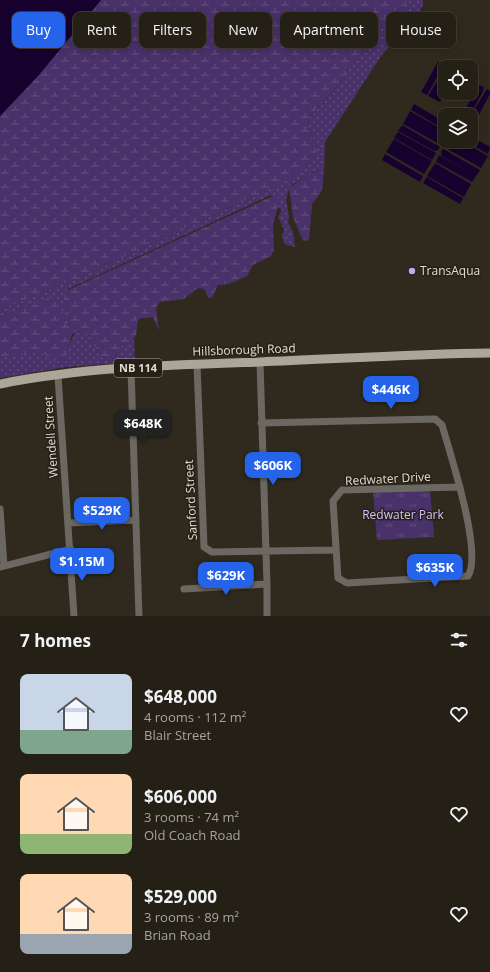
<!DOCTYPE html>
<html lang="en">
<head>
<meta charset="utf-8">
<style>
  body { margin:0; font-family:"Open Sans",sans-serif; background:#2c281f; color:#f1f3f6; height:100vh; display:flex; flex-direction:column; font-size:15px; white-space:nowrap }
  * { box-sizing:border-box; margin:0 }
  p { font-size:13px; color:#a3a3a1 }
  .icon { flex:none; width:22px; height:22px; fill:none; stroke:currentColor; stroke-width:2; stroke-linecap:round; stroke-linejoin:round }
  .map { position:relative; height:616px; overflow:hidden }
  .sheet { display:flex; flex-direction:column; background:#242016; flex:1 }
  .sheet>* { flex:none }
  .guide { position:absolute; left:12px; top:12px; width:466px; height:36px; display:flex; gap:8px }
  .controls { position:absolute; left:438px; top:60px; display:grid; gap:8px }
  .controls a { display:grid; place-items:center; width:40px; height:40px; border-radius:8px; background:#242016; box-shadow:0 2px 10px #0003,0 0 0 1px #413e35; font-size:20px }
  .price { position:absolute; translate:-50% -34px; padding:0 9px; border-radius:8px; background:#2563eb; color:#fff; font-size:13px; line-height:26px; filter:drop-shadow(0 1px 2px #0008) }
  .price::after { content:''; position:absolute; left:50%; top:24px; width:12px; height:9px; margin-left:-6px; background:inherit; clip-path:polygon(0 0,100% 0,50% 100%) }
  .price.selected { background:#222; color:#fff }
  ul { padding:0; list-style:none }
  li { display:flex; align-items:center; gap:12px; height:100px; padding:0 20px }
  li span { display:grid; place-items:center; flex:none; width:112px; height:80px; border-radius:8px; color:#555 }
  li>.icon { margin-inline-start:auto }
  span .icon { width:48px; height:48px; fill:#fffc; stroke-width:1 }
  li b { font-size:17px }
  h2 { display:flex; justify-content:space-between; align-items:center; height:48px; padding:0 20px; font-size:17px }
  .pill { padding:0 14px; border-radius:8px; background:#242016; box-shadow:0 2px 10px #0003,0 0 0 1px #413e35; font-size:14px; line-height:36px }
  .pill.selected { background:#2563eb; color:#fff }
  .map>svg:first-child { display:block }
  .grass { fill:url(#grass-dots) }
  .wetland { fill:url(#wetland-marsh) }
  .park { fill:url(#park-tufts) }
  .water { fill:#17012f }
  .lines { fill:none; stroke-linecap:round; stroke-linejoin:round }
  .minor { stroke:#6b6862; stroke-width:7 }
  .major { stroke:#aca599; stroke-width:9 }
  .poi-dot { fill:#c3a7f2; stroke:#262015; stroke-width:1.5 }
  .labels { text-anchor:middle; stroke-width:3; stroke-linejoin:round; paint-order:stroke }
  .shield { fill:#262015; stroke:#a8a49b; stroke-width:1 }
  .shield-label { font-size:11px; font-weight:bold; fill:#e0dcd5 }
  .poi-label { font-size:12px; fill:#e0dcd5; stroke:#262015; text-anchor:start }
  .street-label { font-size:12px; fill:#e0dcd5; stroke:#262015 }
  .park-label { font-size:12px; fill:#d6c1fc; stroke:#262015 }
</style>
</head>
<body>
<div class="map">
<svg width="490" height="616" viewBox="0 0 490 616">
  <defs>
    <pattern id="grass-dots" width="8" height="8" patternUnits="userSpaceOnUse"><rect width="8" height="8" fill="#49316a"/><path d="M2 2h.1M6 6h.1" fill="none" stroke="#634e7e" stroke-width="1.8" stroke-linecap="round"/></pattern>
    <pattern id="wetland-marsh" width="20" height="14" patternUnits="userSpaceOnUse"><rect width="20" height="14" fill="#49316a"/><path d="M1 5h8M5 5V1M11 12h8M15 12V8" fill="none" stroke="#634e7e"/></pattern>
    <pattern id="park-tufts" width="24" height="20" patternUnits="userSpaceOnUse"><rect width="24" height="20" fill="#49316a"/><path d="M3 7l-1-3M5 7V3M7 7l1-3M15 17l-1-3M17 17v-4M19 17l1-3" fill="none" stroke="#634e7e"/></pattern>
  </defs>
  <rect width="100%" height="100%" fill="#302a1e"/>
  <path class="grass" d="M410 0H423V5L411 26 383 53 325 142 324 169 313 172 290 186 286 199 289 217 288 223 293 232 295 247 284 244 282 236 284 230 278 217 282 210 277 207 279 203 271 195 68 289 66 292 65 309 71 325 62 323 56 299 47 298 0 317V310L78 278 276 186C290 178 321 166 315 144 313 133 306 131 310 117L344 79 345 74 386 21 399 14Z
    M75 332C95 327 91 350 103 358L115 357 121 346 129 343 134 338 135 362 66 367 0 378V357C12 354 28 351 40 353 51 354 53 364 65 361L66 352Z"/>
  <path class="wetland" d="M101 0H410L399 14 386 21 345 74 344 79 311 115C306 125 310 132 314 141 325 163 290 179 276 186L78 278 0 310V116L38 76Z
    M324 169 322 191 312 204 309 240 303 241 293 217 289 188 309 174Z
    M275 195 278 197 279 203 273 224 274 250 271 256 253 265 247 276 229 284 218 285 212 298H208L205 290 200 288 195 290 184 299 160 302 156 308 159 331 153 317 138 319 136 336 129 343 122 345 115 357 107 359 100 356 89 335 78 331 72 334 64 363 50 360 46 355 40 353 0 357V317L47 298H54C60 303 64 314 63 322L70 325C68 314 59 300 68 290Z"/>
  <path class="park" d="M430 490 434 537 377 540 373 492Z"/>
  <path class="water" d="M0 0H101L38 76 0 116Z
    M438 62 443 64 442 68 427 95 421 92Z
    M445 68V93L440 102 428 96Z
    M479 85 484 87 483 91 470 115H462Z
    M487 89 490 91V94L475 122 471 120V115Z
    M414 104 445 122V130L411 110Z
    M410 111 445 131V138L441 145 403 124Z
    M402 125 440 147 438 150 434 151 398 131Z
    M398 132 436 153 432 160 394 138Z
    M471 136 490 147 488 154 465 141H471Z
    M394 139 432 161 424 174 386 152Z
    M448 141H462L488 156 481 168 444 147Z
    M443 149 480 170 476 176 442 156 441 152Z
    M385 154 423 176 420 182 382 160Z
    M439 155 476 176 472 182 436 162Z
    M435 163 471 184 464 197 427 176Z
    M427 177 463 198 460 204 423 183Z"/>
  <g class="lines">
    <path class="minor" d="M260 362 267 584V616
      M197 364 204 547 212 552 335 550
      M131 369 139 616
      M58 376 74 616
      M261 423 435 419 442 425C450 453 483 553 468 576L347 583 338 578 333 501 342 490 460 487
      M0 509 4 566
      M68 523 136 520
      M0 567 71 549
      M184 589 267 584"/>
    <path class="major" d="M0 384C85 367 173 365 260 362 336 359 413 354 490 353"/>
  </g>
  <circle class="poi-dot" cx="412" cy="271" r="4"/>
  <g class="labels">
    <rect class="shield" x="114" y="359" width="48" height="18" rx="3"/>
    <g class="shield-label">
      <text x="138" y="372">NB 114</text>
    </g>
    <g class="poi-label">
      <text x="420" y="275">TransAqua</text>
    </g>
    <g class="street-label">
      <text transform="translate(244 350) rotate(-2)" y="4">Hillsborough Road</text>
      <text transform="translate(51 437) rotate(-94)" y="4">Wendell Street</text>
      <text transform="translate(388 479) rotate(-3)" y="4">Redwater Drive</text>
      <text transform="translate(191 500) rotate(-93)" y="4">Sanford Street</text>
    </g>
    <g class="park-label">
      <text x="403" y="519">Redwater Park</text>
    </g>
  </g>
</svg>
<div class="controls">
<a><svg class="icon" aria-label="locate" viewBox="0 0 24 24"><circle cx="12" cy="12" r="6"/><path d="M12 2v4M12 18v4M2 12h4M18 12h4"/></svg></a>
<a><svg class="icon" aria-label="layers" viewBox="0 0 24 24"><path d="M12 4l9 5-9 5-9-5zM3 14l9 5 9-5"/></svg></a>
</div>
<b class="price" style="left:391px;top:410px">$446K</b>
<b class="price selected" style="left:143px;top:444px">$648K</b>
<b class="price" style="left:273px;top:486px">$606K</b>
<b class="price" style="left:102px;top:531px">$529K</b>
<b class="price" style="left:82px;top:582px">$1.15M</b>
<b class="price" style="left:435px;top:588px">$635K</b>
<b class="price" style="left:226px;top:596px">$629K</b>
<div class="guide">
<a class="pill selected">Buy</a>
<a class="pill">Rent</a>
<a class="pill">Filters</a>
<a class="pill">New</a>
<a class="pill">Apartment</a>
<a class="pill">House</a>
</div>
</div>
<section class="sheet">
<h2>7 homes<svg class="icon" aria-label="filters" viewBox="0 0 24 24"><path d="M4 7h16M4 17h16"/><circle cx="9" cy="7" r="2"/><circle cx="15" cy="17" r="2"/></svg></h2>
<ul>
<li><span style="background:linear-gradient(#c9d6e8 70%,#7fa58c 0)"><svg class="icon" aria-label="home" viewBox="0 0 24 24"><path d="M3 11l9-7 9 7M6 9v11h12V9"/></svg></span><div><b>$648,000</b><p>4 rooms · 112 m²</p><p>Blair Street</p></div><svg class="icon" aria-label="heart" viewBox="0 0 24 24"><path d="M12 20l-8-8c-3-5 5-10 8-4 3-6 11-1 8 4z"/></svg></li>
<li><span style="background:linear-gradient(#ffd9b3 75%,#8fb573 0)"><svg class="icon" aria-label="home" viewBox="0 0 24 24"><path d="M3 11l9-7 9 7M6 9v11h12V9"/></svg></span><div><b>$606,000</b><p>3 rooms · 74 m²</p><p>Old Coach Road</p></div><svg class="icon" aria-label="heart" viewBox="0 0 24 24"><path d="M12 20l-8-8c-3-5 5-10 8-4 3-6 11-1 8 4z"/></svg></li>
<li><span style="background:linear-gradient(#ffd9b3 75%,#9aa5b1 0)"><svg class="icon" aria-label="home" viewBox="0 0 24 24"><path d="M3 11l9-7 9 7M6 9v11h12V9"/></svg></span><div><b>$529,000</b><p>3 rooms · 89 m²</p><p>Brian Road</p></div><svg class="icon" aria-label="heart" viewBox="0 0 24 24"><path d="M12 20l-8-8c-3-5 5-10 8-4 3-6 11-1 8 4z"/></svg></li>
</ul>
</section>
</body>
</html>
